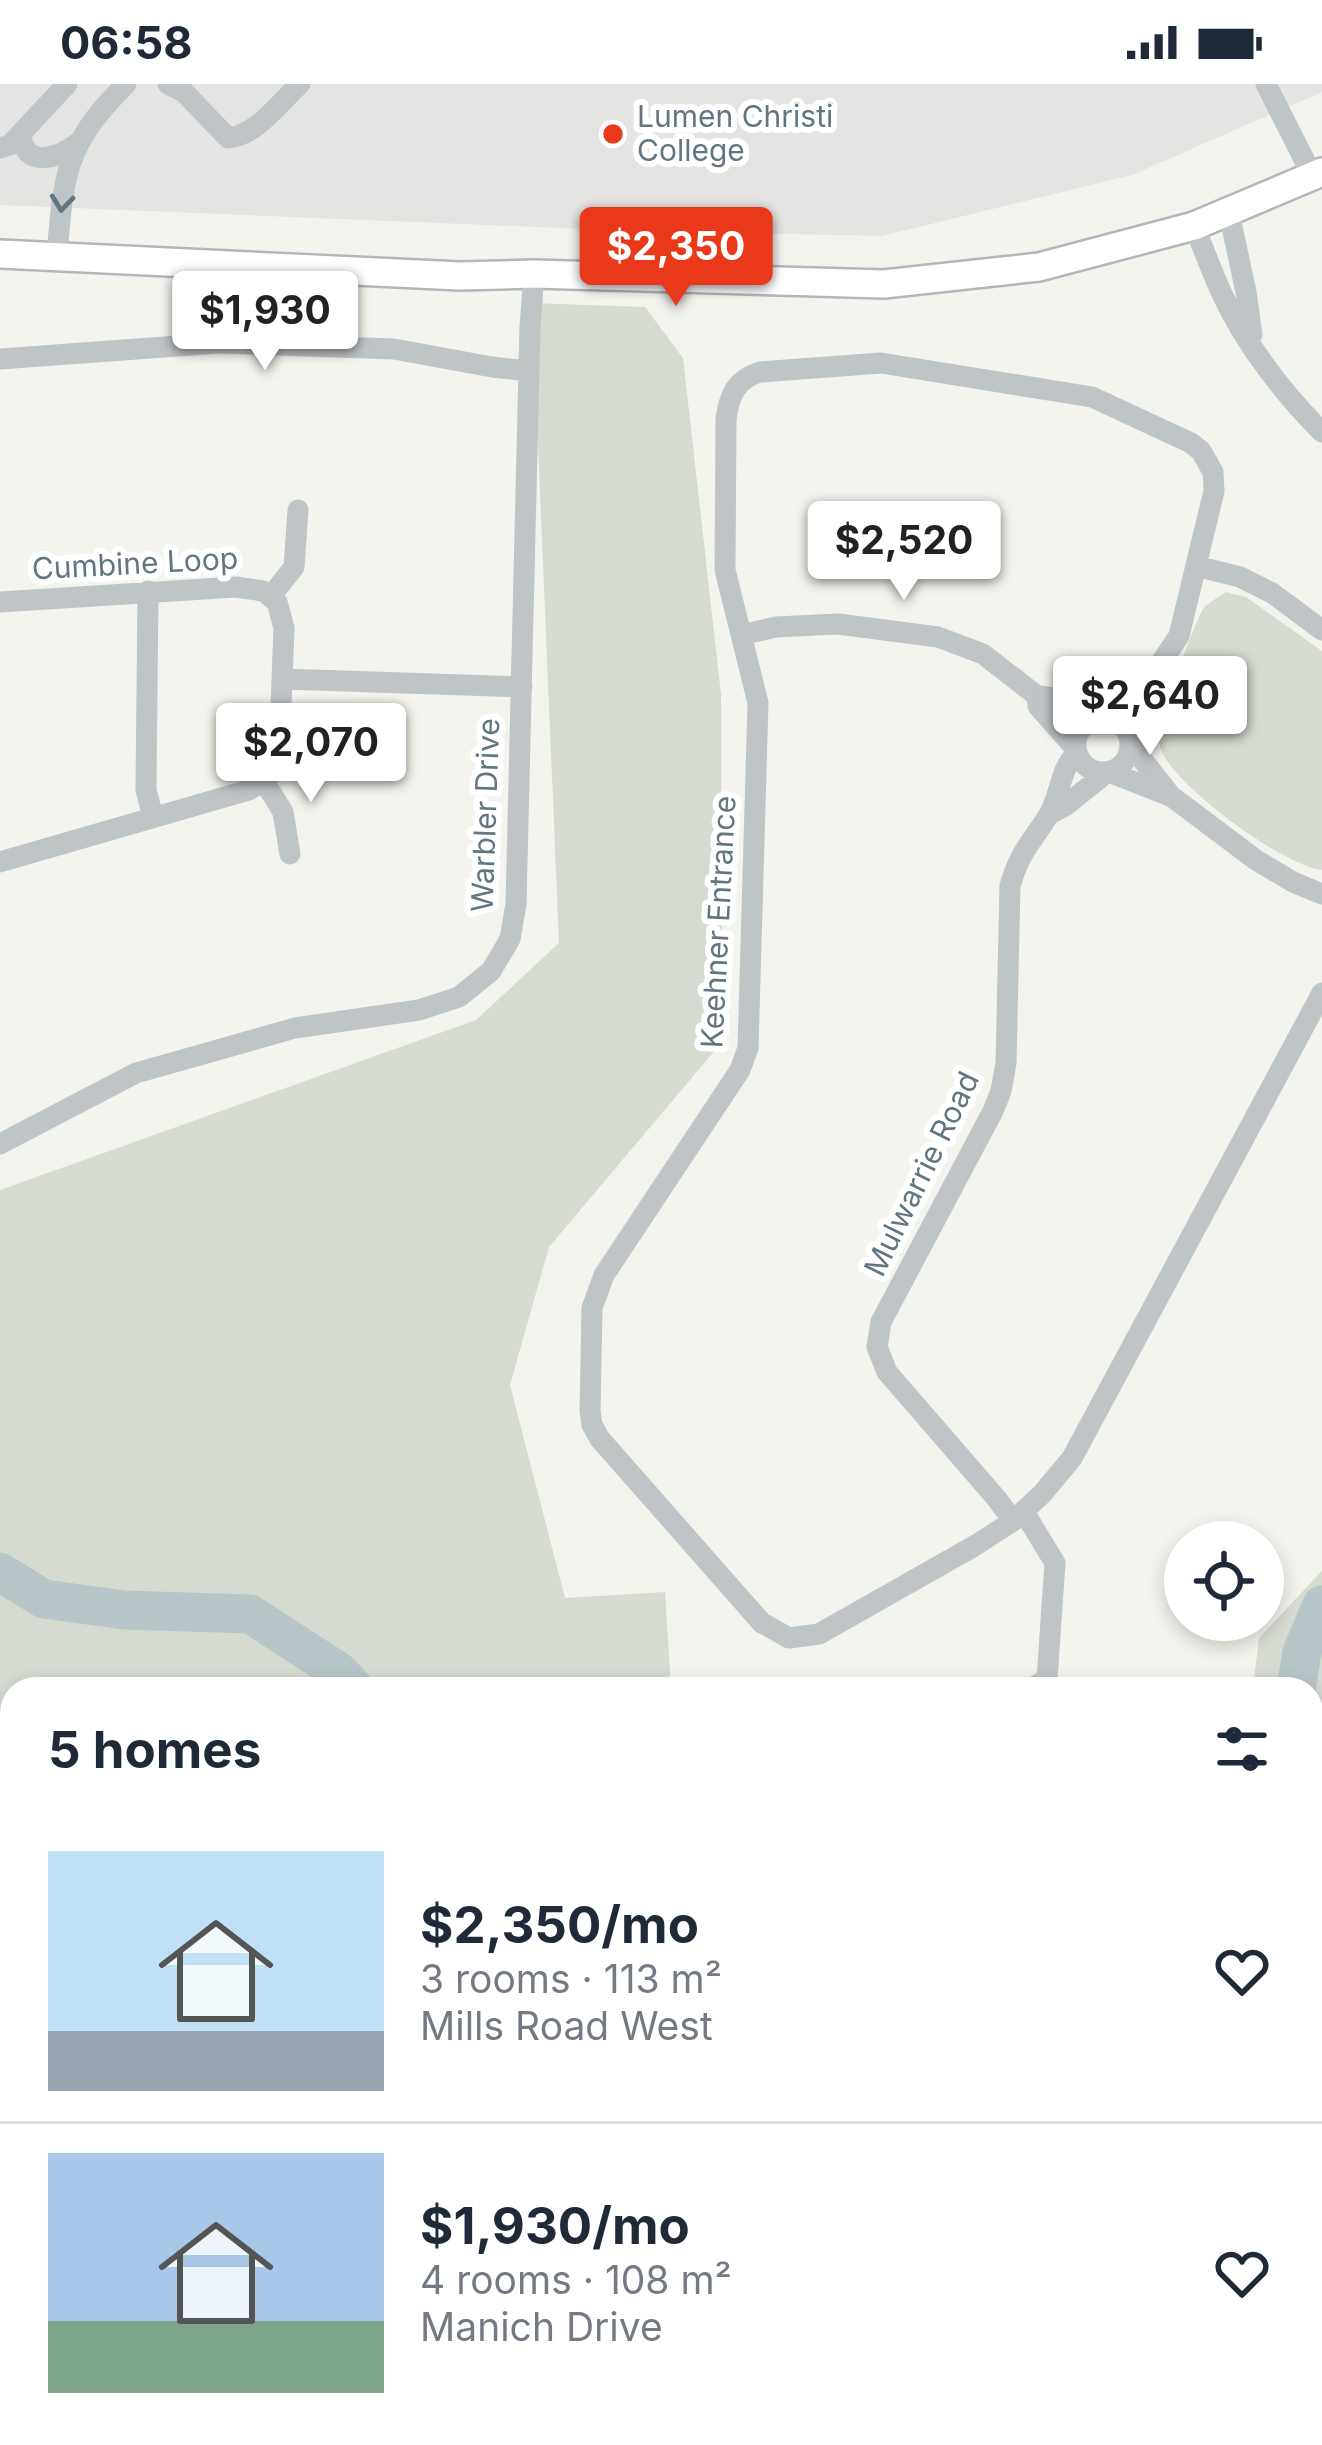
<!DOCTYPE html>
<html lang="en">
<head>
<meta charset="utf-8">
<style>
  body { margin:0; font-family:Inter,sans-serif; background:#f2f2f3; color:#1f2937; height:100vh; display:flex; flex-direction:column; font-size:45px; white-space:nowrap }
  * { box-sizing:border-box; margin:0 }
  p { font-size:39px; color:#747a83 }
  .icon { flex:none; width:66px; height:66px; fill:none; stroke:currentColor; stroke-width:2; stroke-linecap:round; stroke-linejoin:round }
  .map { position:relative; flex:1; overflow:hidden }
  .side { position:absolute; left:0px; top:1593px; width:1323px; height:768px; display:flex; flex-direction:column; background:#fff; border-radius:36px 36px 0 0; box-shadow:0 6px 18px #0003 }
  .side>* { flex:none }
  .fabs { position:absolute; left:1164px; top:1437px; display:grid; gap:24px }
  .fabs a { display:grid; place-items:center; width:120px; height:120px; border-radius:50%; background:#fff; box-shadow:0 6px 18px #0003; font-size:60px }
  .price { position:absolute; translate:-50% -102px; padding:0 27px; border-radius:12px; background:#fff; color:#222; font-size:39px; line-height:78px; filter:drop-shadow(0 3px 6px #0008) }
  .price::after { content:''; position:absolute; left:50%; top:72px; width:36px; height:27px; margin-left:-18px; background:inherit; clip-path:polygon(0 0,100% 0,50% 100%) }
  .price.active { background:#e9391a; color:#fff }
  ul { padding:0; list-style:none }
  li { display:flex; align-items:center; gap:36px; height:300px; padding:0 48px }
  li+li { border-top:3px solid #e0e1e3 }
  li span { display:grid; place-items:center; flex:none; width:336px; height:240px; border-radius:0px; color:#555 }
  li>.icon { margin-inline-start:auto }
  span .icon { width:144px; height:144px; fill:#fffc; stroke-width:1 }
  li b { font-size:51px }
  h2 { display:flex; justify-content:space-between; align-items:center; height:144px; padding:0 48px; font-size:51px }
  .status { display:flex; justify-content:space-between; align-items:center; height:84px; padding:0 60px; background:#fff; direction:ltr }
  .status svg { height:33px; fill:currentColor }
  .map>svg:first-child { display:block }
  .built { fill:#e4e5e3 }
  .green { fill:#d5dbd0 }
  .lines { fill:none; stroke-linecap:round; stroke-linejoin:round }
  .river { stroke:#b8c6c9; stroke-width:39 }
  .major-casing { stroke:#b2b7ba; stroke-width:32 }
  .minor { stroke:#bfc4c6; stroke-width:21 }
  .major { stroke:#fff; stroke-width:27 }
  .oneway { stroke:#627682 }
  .poi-dot { fill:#e9391a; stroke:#fff; stroke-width:4.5 }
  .labels { text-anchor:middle; stroke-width:12; stroke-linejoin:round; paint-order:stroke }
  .poi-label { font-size:30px; fill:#627682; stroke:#fff; text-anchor:start }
  .street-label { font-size:30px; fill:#627682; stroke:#fff }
</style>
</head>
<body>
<div class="status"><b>06:58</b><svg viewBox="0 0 49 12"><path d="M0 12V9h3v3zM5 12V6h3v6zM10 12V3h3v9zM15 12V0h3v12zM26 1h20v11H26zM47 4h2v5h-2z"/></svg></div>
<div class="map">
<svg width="1322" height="2361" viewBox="0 0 1322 2361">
  <rect width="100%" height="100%" fill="#f4f4ef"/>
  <path class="built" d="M0 0H1322V8L1132 91 882 152 633 147 0 121Z"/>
  <path class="green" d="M532 219 645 223 683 274 721 610 722 958 549 1163 510 1301 565 1514 665 1508 671 1605H12V1692L0 1690V1106L476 936 559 859Z
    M1226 508 1246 513 1322 567V786C1283 782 1175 702 1161 666 1158 658 1159 647 1161 638 1163 625 1197 533 1203 525 1208 518 1220 513 1226 508Z
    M1322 1487V2278L1311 2276V1605H1253L1259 1554Z
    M476 2349H799L804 2357 821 2361H765V2357L739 2350 736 2361H713L666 2351 661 2355 660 2361H474Z
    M919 2349H1062L1060 2361H930L931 2352Z"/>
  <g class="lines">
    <path class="river" d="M0 1488 44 1515 124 1526 250 1530 338 1587 355 1605
      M1296 1605 1302 1568 1322 1521"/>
    <defs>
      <path id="major" d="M0 170 460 192 534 190 884 200 1039 183 1194 142 1322 88"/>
    </defs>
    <use href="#major" class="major-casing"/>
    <path class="minor" d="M168 0 184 8 228 54C256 52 280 18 300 0
      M1266 0 1313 93
      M21 50C24 86 58 74 78 59
      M0 64 10 61 67 0
      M1229 129 1246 208 1252 251
      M1194 142C1204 165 1212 189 1223 212 1246 261 1284 310 1322 348
      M57 173C63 92 65 60 126 0
      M0 275 219 259 394 265 492 283 529 287
      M1196 482 1240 493 1272 509 1322 546
      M148 507 146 706 153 733
      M271 512 294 483 298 426
      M0 518 236 503 263 507 277 518 284 544 279 672 270 692 249 706 0 778
      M741 551 776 543 838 540 938 553 983 570 1037 612
      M282 595 522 603
      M1149 596 1179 552 1214 407 1213 388 1201 367 1191 359 1092 313 881 279 760 288C736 295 729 312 726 335L725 486 758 619 748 964 740 986 604 1191 592 1224 590 1327 592 1341 600 1355 762 1539 789 1554 819 1550 976 1461 1013 1437 1042 1410 1072 1374 1322 909
      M1076 661a27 27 0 1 1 54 0a27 27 0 1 1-54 0Z
      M1101 634 1140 597 1149 596 1151 605 1130 656
      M1131 661 1171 712 1256 776 1293 798 1322 810
      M1076 665 1038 622 1037 612C1057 612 1079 624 1097 635
      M1109 688 1170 712
      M264 697 283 728 290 770
      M1050 730 1065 722 1106 689
      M0 1060 136 989 295 944 419 926 459 913 491 887 510 855 516 820 530 243 534 190
      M1024 1428 1055 1479 1047 1595 1030 1605
      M1013 1437 997 1415 887 1288 877 1263 881 1238 993 1027 1001 1007 1006 979 1010 802C1019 769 1031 759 1048 732 1061 712 1059 685 1077 669
      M0 2015 12 2018
      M0 2213 12 2216
      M1311 2297 1322 2299
      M317 2361 320 2349
      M1285 2361 1287 2349"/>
    <use href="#major" class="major"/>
  </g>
  <defs><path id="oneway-chevron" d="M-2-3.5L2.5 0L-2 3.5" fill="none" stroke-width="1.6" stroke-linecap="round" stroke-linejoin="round" transform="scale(3)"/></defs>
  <use class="oneway" href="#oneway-chevron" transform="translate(62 119) rotate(96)"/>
  <circle class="poi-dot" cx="613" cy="50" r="12"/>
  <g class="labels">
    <g class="poi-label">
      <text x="637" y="43">Lumen Christi<tspan x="637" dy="34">College</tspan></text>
    </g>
    <g class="street-label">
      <text transform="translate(135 480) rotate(-3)" y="10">Cumbine Loop</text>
      <text transform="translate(486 731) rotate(-88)" y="10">Warbler Drive</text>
      <text transform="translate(719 838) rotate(-87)" y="10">Keehner Entrance</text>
      <text transform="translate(922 1090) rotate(-64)" y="10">Mulwarrie Road</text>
    </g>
  </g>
</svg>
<div class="fabs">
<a><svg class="icon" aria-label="locate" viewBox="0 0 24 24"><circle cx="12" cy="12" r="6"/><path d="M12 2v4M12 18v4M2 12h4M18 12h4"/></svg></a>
</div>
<b class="price active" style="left:676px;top:225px">$2,350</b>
<b class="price" style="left:265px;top:289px">$1,930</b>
<b class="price" style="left:904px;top:519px">$2,520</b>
<b class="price" style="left:1150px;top:674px">$2,640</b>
<b class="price" style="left:311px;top:721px">$2,070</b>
<section class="side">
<h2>5 homes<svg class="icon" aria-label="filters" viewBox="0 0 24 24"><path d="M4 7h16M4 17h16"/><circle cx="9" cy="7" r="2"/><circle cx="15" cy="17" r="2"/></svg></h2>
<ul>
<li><span style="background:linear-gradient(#bfe0f5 75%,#9aa5b1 0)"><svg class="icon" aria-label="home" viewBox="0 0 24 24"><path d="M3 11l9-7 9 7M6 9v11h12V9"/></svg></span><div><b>$2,350/mo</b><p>3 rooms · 113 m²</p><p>Mills Road West</p></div><svg class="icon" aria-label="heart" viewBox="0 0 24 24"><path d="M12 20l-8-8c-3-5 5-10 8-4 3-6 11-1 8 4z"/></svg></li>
<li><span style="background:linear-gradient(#a9c7e8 70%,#7fa58c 0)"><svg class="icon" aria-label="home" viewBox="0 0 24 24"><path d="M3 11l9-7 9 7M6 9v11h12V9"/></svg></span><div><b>$1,930/mo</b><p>4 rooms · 108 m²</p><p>Manich Drive</p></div><svg class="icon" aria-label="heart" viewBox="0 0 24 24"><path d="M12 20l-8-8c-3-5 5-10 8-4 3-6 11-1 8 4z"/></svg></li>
</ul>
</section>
</div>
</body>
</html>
